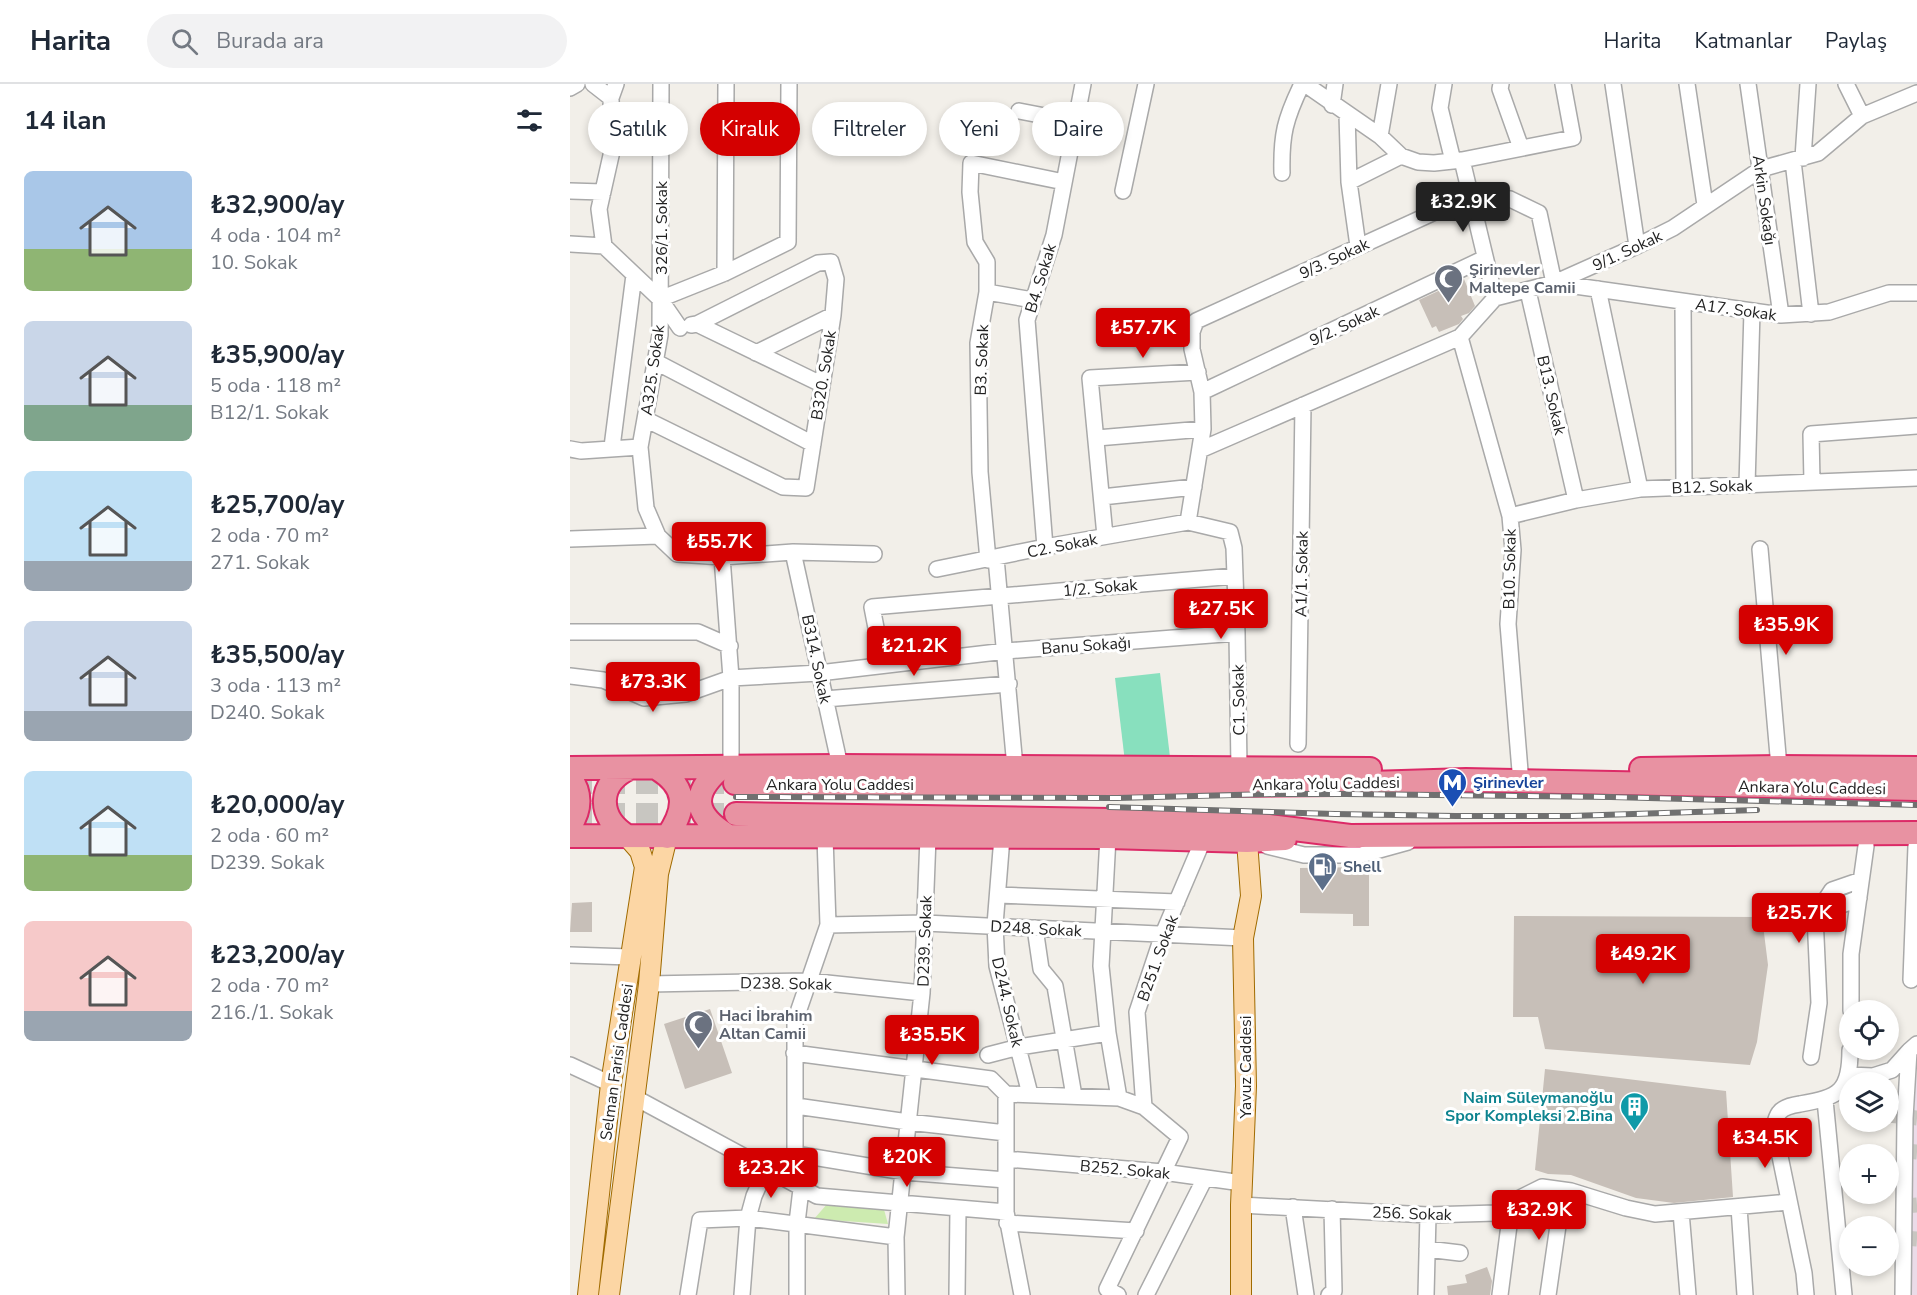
<!DOCTYPE html>
<html lang="tr">
<head>
<meta charset="utf-8">
<style>
  body { margin:0; font-family:"Nunito Sans",sans-serif; background:#f2f2f3; color:#1f2937; height:100vh; display:flex; flex-direction:column; font-size:22px; white-space:nowrap }
  * { box-sizing:border-box; margin:0 }
  p { font-size:20px; color:#747a83 }
  .icon { flex:none; width:33px; height:33px; fill:none; stroke:currentColor; stroke-width:2; stroke-linecap:round; stroke-linejoin:round }
  .map { position:relative; flex:1; overflow:hidden }
  .side { display:flex; flex-direction:column; background:#fff; width:570px }
  .side>* { flex:none }
  .top-card { position:absolute; left:18px; top:18px; width:570px; height:54px; display:flex; gap:12px }
  .controls { position:absolute; left:1269px; top:916px; display:grid; gap:12px }
  .controls a { display:grid; place-items:center; width:60px; height:60px; border-radius:50%; background:#fff; box-shadow:0 3px 9px #0003; font-size:30px }
  .price { position:absolute; translate:-50% -51px; padding:0 14px; border-radius:6px; background:#d40000; color:#fff; font-size:20px; line-height:39px; filter:drop-shadow(0 2px 3px #0008) }
  .price::after { content:''; position:absolute; left:50%; top:36px; width:18px; height:14px; margin-left:-9px; background:inherit; clip-path:polygon(0 0,100% 0,50% 100%) }
  .price.on { background:#222; color:#fff }
  ul { padding:0; list-style:none }
  li { display:flex; align-items:center; gap:18px; height:150px; padding:0 24px }
  li span { display:grid; place-items:center; flex:none; width:168px; height:120px; border-radius:9px; color:#555 }
  li>.icon { margin-inline-start:auto }
  span .icon { width:72px; height:72px; fill:#fffc; stroke-width:1 }
  li b { font-size:26px }
  h2 { display:flex; justify-content:space-between; align-items:center; height:72px; padding:0 24px; font-size:26px }
  .pill { padding:0 21px; border-radius:27px; background:#fff; box-shadow:0 3px 9px #0003; font-size:21px; line-height:54px }
  .pill.on { background:#d40000; color:#fff }
  header { display:flex; align-items:center; gap:36px; box-sizing:border-box; height:84px; padding:0 30px; background:#fff; border-bottom:2px solid #e0e1e3 }
  header strong { font-size:28px }
  nav { display:flex; gap:33px; margin-inline-start:auto; font-size:21px }
  .search { width:420px; height:54px; background:#f2f2f3; display:flex; align-items:center; gap:15px; box-sizing:border-box; padding:0 21px; border-radius:33px; color:#747a83; font-size:22px }
  main { display:flex; flex:1; min-height:0 }
  .map>svg:first-child { display:block }
  .industrial { fill:#ebdbe8 }
  .grass { fill:#cdebb0 }
  .pitch { fill:#88e0be }
  .building { fill:#c7bfb8 }
  .lines { fill:none; stroke-linecap:round; stroke-linejoin:round }
  .minor-tunnel { stroke:#c8c6c1; stroke-width:15; stroke-dasharray:15 8; stroke-linecap:butt }
  .highway-tunnel { stroke:#c8c6c1; stroke-width:22; stroke-dasharray:22 11; stroke-linecap:butt }
  .minor-casing { stroke:#a9a9a9; stroke-width:18 }
  .major-casing { stroke:#a06b00; stroke-width:22 }
  .highway-casing { stroke:#dc2a67; stroke-width:26 }
  .minor { stroke:#fff; stroke-width:15 }
  .major { stroke:#fcd6a4; stroke-width:20 }
  .highway { stroke:#e892a2; stroke-width:22 }
  .rail-casing { stroke:#707070; stroke-width:6 }
  .rail { stroke:#fff; stroke-width:4; stroke-dasharray:11; stroke-linecap:butt }
  .labels { text-anchor:middle; stroke-width:6; stroke-linejoin:round; paint-order:stroke }
  .street-label { font-size:16px; fill:#222; stroke:#fff }
  .worship-label { font-size:16px; font-weight:bold; fill:#5b616d; stroke:#fff; text-anchor:start }
  .transit-label { font-size:16px; font-weight:bold; fill:#164399; stroke:#fff; text-anchor:start }
  .service-label { font-size:16px; font-weight:bold; fill:#4e5e75; stroke:#fff; text-anchor:start }
  .culture-label { font-size:16px; font-weight:bold; fill:#0d838f; stroke:#fff; text-anchor:end }
</style>
</head>
<body>
<header>
<strong>Harita</strong>
<div class="search"><svg class="icon" aria-label="search" viewBox="0 0 24 24"><circle cx="10" cy="10" r="6"/><path d="M15 15l6 6"/></svg>Burada ara</div>
<nav><a>Harita</a><a>Katmanlar</a><a>Paylaş</a></nav>
</header>
<main>
<section class="side">
<h2>14 ilan<svg class="icon" aria-label="filters" viewBox="0 0 24 24"><path d="M4 7h16M4 17h16"/><circle cx="9" cy="7" r="2"/><circle cx="15" cy="17" r="2"/></svg></h2>
<ul>
<li><span style="background:linear-gradient(#a9c7e8 65%,#8fb573 0)"><svg class="icon" aria-label="home" viewBox="0 0 24 24"><path d="M3 11l9-7 9 7M6 9v11h12V9"/></svg></span><div><b>₺32,900/ay</b><p>4 oda · 104 m²</p><p>10. Sokak</p></div></li>
<li><span style="background:linear-gradient(#c9d6e8 70%,#7fa58c 0)"><svg class="icon" aria-label="home" viewBox="0 0 24 24"><path d="M3 11l9-7 9 7M6 9v11h12V9"/></svg></span><div><b>₺35,900/ay</b><p>5 oda · 118 m²</p><p>B12/1. Sokak</p></div></li>
<li><span style="background:linear-gradient(#bfe0f5 75%,#9aa5b1 0)"><svg class="icon" aria-label="home" viewBox="0 0 24 24"><path d="M3 11l9-7 9 7M6 9v11h12V9"/></svg></span><div><b>₺25,700/ay</b><p>2 oda · 70 m²</p><p>271. Sokak</p></div></li>
<li><span style="background:linear-gradient(#c9d6e8 75%,#9aa5b1 0)"><svg class="icon" aria-label="home" viewBox="0 0 24 24"><path d="M3 11l9-7 9 7M6 9v11h12V9"/></svg></span><div><b>₺35,500/ay</b><p>3 oda · 113 m²</p><p>D240. Sokak</p></div></li>
<li><span style="background:linear-gradient(#bfe0f5 70%,#8fb573 0)"><svg class="icon" aria-label="home" viewBox="0 0 24 24"><path d="M3 11l9-7 9 7M6 9v11h12V9"/></svg></span><div><b>₺20,000/ay</b><p>2 oda · 60 m²</p><p>D239. Sokak</p></div></li>
<li><span style="background:linear-gradient(#f6c9c9 75%,#9aa5b1 0)"><svg class="icon" aria-label="home" viewBox="0 0 24 24"><path d="M3 11l9-7 9 7M6 9v11h12V9"/></svg></span><div><b>₺23,200/ay</b><p>2 oda · 70 m²</p><p>216./1. Sokak</p></div></li>
</ul>
</section>
<div class="map">
<svg width="1347" height="1211" viewBox="0 0 1347 1211">
  <rect width="100%" height="100%" fill="#f2efe9"/>
  <path class="industrial" d="M1347 987V1211H1337L1343 1043Z"/>
  <path class="grass" d="M258 1119 313 1122 318 1140 244 1135Z"/>
  <path class="pitch" d="M590 589 600 673 555 678 545 594Z"/>
  <path class="building" d="M894 195 905 222 899 229 891 232 893 235 889 240 869 248 866 242 862 244 849 216Z
    M799 783V842H783V830L730 829V784Z
    M22 818V848H0L2 819Z
    M944 832 1192 833 1198 881 1187 958 1180 981 975 965 968 933H943Z
    M140 925 162 989 115 1005 94 940Z
    M975 985 1156 1007 1163 1113 1104 1119 1066 1114 1001 1091 978 1090 965 1086Z
    M917 1183 922 1197 920 1211H878L877 1202 897 1199 895 1191Z"/>
  <g class="lines">
    <path class="minor-tunnel" d="M1318 1031 1347 1034
      M1335 1067 1347 1068
      M1334 1122 1347 1121
      M1333 1154 1347 1155"/>
    <path class="highway-tunnel" d="M0 699H165
      M0 730H166"/>
    <defs>
      <path id="minor" d="M23 0 41 14
        M46 0 41 14 42 67 29 125 34 162 90 215 110 244
        M735 0 810 52 831 72 848 78 864 79 892 76 1003 54 993 0
        M874 0 870 24 883 77
        M931 0 930 5 951 64
        M1043 0 1067 162
        M1117 0 1135 121
        M1178 0 1211 231
        M1276 0 1292 32
        M0 4 7 0
        M762 21 765 0
        M449 27 506 38
        M777 30 779 98 788 162
        M810 52 819 0
        M1233 74 1238 0
        M892 76 925 214
        M1223 77 1241 230
        M712 89C711 51 715 35 732 0
        M779 98 831 72
        M0 107 33 108
        M553 107 576 0
        M0 160 34 162
        M155 189 156 0
        M1028 205 1070 405
        M958 207 1006 416
        M417 208 463 216
        M90 215 155 189 218 158 219 0
        M1113 218 1114 403
        M121 241 127 240 251 300
        M890 253 940 432 943 466 938 540 950 687
        M186 269 263 231
        M86 278 243 360
        M632 308 915 174
        M75 335 213 403 236 404 263 231 266 195 261 178 248 179 127 240
        M527 354 633 345
        M42 363 64 191
        M0 365 11 367 70 363
        M630 366 890 253 925 214 984 199 1067 162 1103 144 1191 85 1248 69 1292 32 1347 9
        M1242 398 1241 350 1347 342
        M1177 401 1182 227
        M532 413 624 403
        M940 432 1006 416 1070 405 1347 394
        M618 438 633 345 632 308 622 265V248L626 237 902 111 940 115 969 129 984 199 1211 231 1259 228 1319 209H1347
        M88 452 76 424 70 363 90 251 91 0
        M535 452 520 294 628 288
        M0 455 88 452 107 470 152 473 223 468 304 470
        M475 463 457 236 484 151 513 0
        M1190 465 1209 683
        M223 468 270 682
        M152 473 161 594V683
        M426 474 445 683
        M418 476 410 388 408 259 417 208V178L405 158 400 108 401 79 494 98
        M367 485 475 463 618 438 660 448 664 464 667 549 669 683
        M0 548H128L160 562
        M313 580 302 523 665 492
        M0 592 33 596 74 614 116 610 161 594 249 589 436 567 667 549
        M255 615 439 600
        M728 660 733 321
        M432 753 425 841 427 882 460 1010
        M538 753 531 882 538 949 549 1014
        M697 762 734 771H791L838 758
        M428 811 607 818
        M1245 832 1289 814
        M258 841 355 839 673 854
        M465 844 471 885 485 902 504 1012
        M0 871 60 873
        M1341 896 1346 762
        M79 900 238 897 352 909
        M1281 927V870L1296 762
        M224 969 421 995 436 1010
        M418 971 449 963 538 949
        M1241 973 1249 919 1245 832 1262 806 1291 796
        M0 981 41 1000
        M1279 991 1303 992 1322 986 1339 967
        M436 1010V1128L452 1211
        M436 1010 549 1014 574 1023
        M64 1013 247 1112 436 1128
        M1255 1016 1274 1211
        M226 1022 338 1038 436 1049
        M225 1070 334 1088 436 1096
        M437 1075 593 1088 672 1099
        M671 1121 858 1131 926 1129 942 1118 972 1103 1001 1107 1056 1124 1085 1130 1218 1118
        M723 1123 736 1211
        M1169 1123 1175 1211
        M1111 1128 1118 1211
        M437 1139 566 1147
        M857 1165 890 1169
        M118 1211 130 1136 178 1134 326 1153
        M172 1211 178 1134 184 1112 196 1085
        M227 1211V1139L231 1105 225 1070V937L258 841 255 753
        M327 1211 326 1153 352 909 358 753
        M387 1211 388 1125
        M548 1211 537 1205 610 1053 574 1023 567 928 593 850 633 756
        M576 1211 635 1094
        M759 1211 764 1207 762 1125
        M856 1211 858 1131
        M930 1211 942 1118
        M978 1211 993 1107
        M1236 1211 1234 1189 1204 1043C1205 1039 1206 1033 1209 1029 1213 1023 1223 1021 1230 1020 1269 1013 1280 1008 1280 966
        M1333 1211 1335 1034 1339 967 1347 960"/>
      <path id="major" d="M18 1211 41 1000 75 783 70 767 57 752
        M39 1211 79 900 88 790 97 753
        M671 1211V1121L676 1002 673 854 681 812 677 757"/>
      <path id="highway" d="M152 683C121 709 123 730 157 751
        M0 684 270 682 800 685
        M88 685C118 704 116 725 97 753
        M1071 685 1209 683 1347 684
        M0 693C12 710 11 725 0 742
        M165 699 490 702 768 700 896 696 1347 705
        M166 730 667 738 780 752 1347 749
        M0 752 538 753 677 757 715 755
        M57 752C27 733 27 699 60 684"/>
    </defs>
    <use href="#minor" class="minor-casing"/>
    <use href="#major" class="major-casing"/>
    <use href="#highway" class="highway-casing"/>
    <use href="#minor" class="minor"/>
    <use href="#major" class="major"/>
    <use href="#highway" class="highway"/>
    <defs>
      <path id="rail" d="M166 713 547 714 706 710H776L1041 713 1347 721
        M539 723 765 730 886 732H1001L1187 726"/>
    </defs>
    <use href="#rail" class="rail-casing"/>
    <use href="#rail" class="rail"/>
  </g>
  <defs>
    <symbol id="mosque-pin" viewBox="-11 -11 22 30"><path d="M0 17L-7.5 6A9.5 9.5 0 1 1 7.5 6Z" fill="#6b7280" stroke="#fff"/><path d="M3.5-4.9A6 6 0 1 0 3.5 4.9A5 5 0 1 1 3.5-4.9Z" fill="#fff"/></symbol>
    <symbol id="metro-pin" viewBox="-11 -11 22 30"><path d="M0 17L-7.5 6A9.5 9.5 0 1 1 7.5 6Z" fill="#1a4fb4" stroke="#fff"/><path d="M-5.5 5V-5H-3L0 0L3-5H5.5V5H3V-.5L0 4L-3-.5V5Z" fill="#fff"/></symbol>
    <symbol id="fuel-pin" viewBox="-11 -11 22 30"><path d="M0 17L-7.5 6A9.5 9.5 0 1 1 7.5 6Z" fill="#5c6f8a" stroke="#fff"/><path d="M-5.5-6h7V0h2V4h1.3V-2.5L3-4.5l.8-.8L6-3V5H2.5V1h-1V6h-7ZM-4.2-4.7v3.2H.2V-4.7Z" fill="#fff"/></symbol>
    <symbol id="building-pin" viewBox="-11 -11 22 30"><path d="M0 17L-7.5 6A9.5 9.5 0 1 1 7.5 6Z" fill="#0f9aa8" stroke="#fff"/><path d="M-4-6H4V6H1V3H-1V6H-4ZM-2.5-4.3h1.7v1.8h-1.7ZM.8-4.3h1.7v1.8H.8ZM-2.5-1h1.7V.8h-1.7ZM.8-1h1.7V.8H.8Z" fill="#fff"/></symbol>
  </defs>
  <g fill-rule="evenodd">
    <use href="#mosque-pin" x="862" y="178" width="33" height="45"/>
    <use href="#metro-pin" x="866" y="682" width="33" height="45"/>
    <use href="#fuel-pin" x="736" y="766" width="33" height="45"/>
    <use href="#mosque-pin" x="112" y="924" width="33" height="45"/>
    <use href="#building-pin" x="1048" y="1006" width="33" height="45"/>
  </g>
  <g class="labels">
    <g class="street-label">
      <text transform="translate(1195 116) rotate(82)" y="6">Arkin Sokağı</text>
      <text transform="translate(91 144) rotate(-90)" y="6">326/1. Sokak</text>
      <text transform="translate(1057 166) rotate(-25)" y="6">9/1. Sokak</text>
      <text transform="translate(764 174) rotate(-25)" y="6">9/3. Sokak</text>
      <text transform="translate(470 194) rotate(-73)" y="6">B4. Sokak</text>
      <text transform="translate(1166 225) rotate(8)" y="6">A17. Sokak</text>
      <text transform="translate(774 241) rotate(-25)" y="6">9/2. Sokak</text>
      <text transform="translate(411 276) rotate(-88)" y="6">B3. Sokak</text>
      <text transform="translate(82 286) rotate(-82)" y="6">A325. Sokak</text>
      <text transform="translate(253 291) rotate(-81)" y="6">B320. Sokak</text>
      <text transform="translate(982 311) rotate(77)" y="6">B13. Sokak</text>
      <text transform="translate(1142 402) rotate(-2)" y="6">B12. Sokak</text>
      <text transform="translate(492 461) rotate(-11)" y="6">C2. Sokak</text>
      <text transform="translate(939 485) rotate(-89)" y="6">B10. Sokak</text>
      <text transform="translate(731 490) rotate(-89)" y="6">A1/1. Sokak</text>
      <text transform="translate(530 503) rotate(-5)" y="6">1/2. Sokak</text>
      <text transform="translate(516 561) rotate(-4)" y="6">Banu Sokağı</text>
      <text transform="translate(247 575) rotate(78)" y="6">B314. Sokak</text>
      <text transform="translate(668 616) rotate(-91)" y="6">C1. Sokak</text>
      <text transform="translate(756 699) rotate(-1)" y="6">Ankara Yolu Caddesi</text>
      <text x="270" y="706">Ankara Yolu Caddesi</text>
      <text transform="translate(1242 703) rotate(1)" y="6">Ankara Yolu Caddesi</text>
      <text transform="translate(466 844) rotate(3)" y="6">D248. Sokak</text>
      <text transform="translate(354 857) rotate(-88)" y="6">D239. Sokak</text>
      <text transform="translate(587 874) rotate(-70)" y="6">B251. Sokak</text>
      <text transform="translate(216 899) rotate(1)" y="6">D238. Sokak</text>
      <text transform="translate(438 918) rotate(77)" y="6">D244. Sokak</text>
      <text transform="translate(46 978) rotate(-82)" y="6">Selman Farisi Caddesi</text>
      <text transform="translate(675 983) rotate(-90)" y="6">Yavuz Caddesi</text>
      <text transform="translate(555 1085) rotate(5)" y="6">B252. Sokak</text>
      <text transform="translate(842 1129) rotate(2)" y="6">256. Sokak</text>
    </g>
    <g class="worship-label">
      <text x="899" y="191">Şirinevler<tspan x="899" dy="18">Maltepe Camii</tspan></text>
      <text x="149" y="937">Haci İbrahim<tspan x="149" dy="18">Altan Camii</tspan></text>
    </g>
    <g class="transit-label">
      <text x="903" y="704">Şirinevler</text>
    </g>
    <g class="service-label">
      <text x="773" y="788">Shell</text>
    </g>
    <g class="culture-label">
      <text x="1043" y="1019">Naim Süleymanoğlu<tspan x="1043" dy="18">Spor Kompleksi 2.Bina</tspan></text>
    </g>
  </g>
</svg>
<div class="controls">
<a><svg class="icon" aria-label="locate" viewBox="0 0 24 24"><circle cx="12" cy="12" r="6"/><path d="M12 2v4M12 18v4M2 12h4M18 12h4"/></svg></a>
<a><svg class="icon" aria-label="layers" viewBox="0 0 24 24"><path d="M12 4l9 5-9 5-9-5zM3 14l9 5 9-5"/></svg></a>
<a>+</a>
<a>−</a>
</div>
<b class="price on" style="left:893px;top:149px">₺32.9K</b>
<b class="price" style="left:573px;top:275px">₺57.7K</b>
<b class="price" style="left:149px;top:489px">₺55.7K</b>
<b class="price" style="left:651px;top:556px">₺27.5K</b>
<b class="price" style="left:1216px;top:572px">₺35.9K</b>
<b class="price" style="left:344px;top:593px">₺21.2K</b>
<b class="price" style="left:83px;top:629px">₺73.3K</b>
<b class="price" style="left:1229px;top:860px">₺25.7K</b>
<b class="price" style="left:1073px;top:901px">₺49.2K</b>
<b class="price" style="left:362px;top:982px">₺35.5K</b>
<b class="price" style="left:1195px;top:1085px">₺34.5K</b>
<b class="price" style="left:337px;top:1104px">₺20K</b>
<b class="price" style="left:201px;top:1115px">₺23.2K</b>
<b class="price" style="left:969px;top:1157px">₺32.9K</b>
<div class="top-card">
<a class="pill">Satılık</a>
<a class="pill on">Kiralık</a>
<a class="pill">Filtreler</a>
<a class="pill">Yeni</a>
<a class="pill">Daire</a>
</div>
</div>
</main>
</body>
</html>
